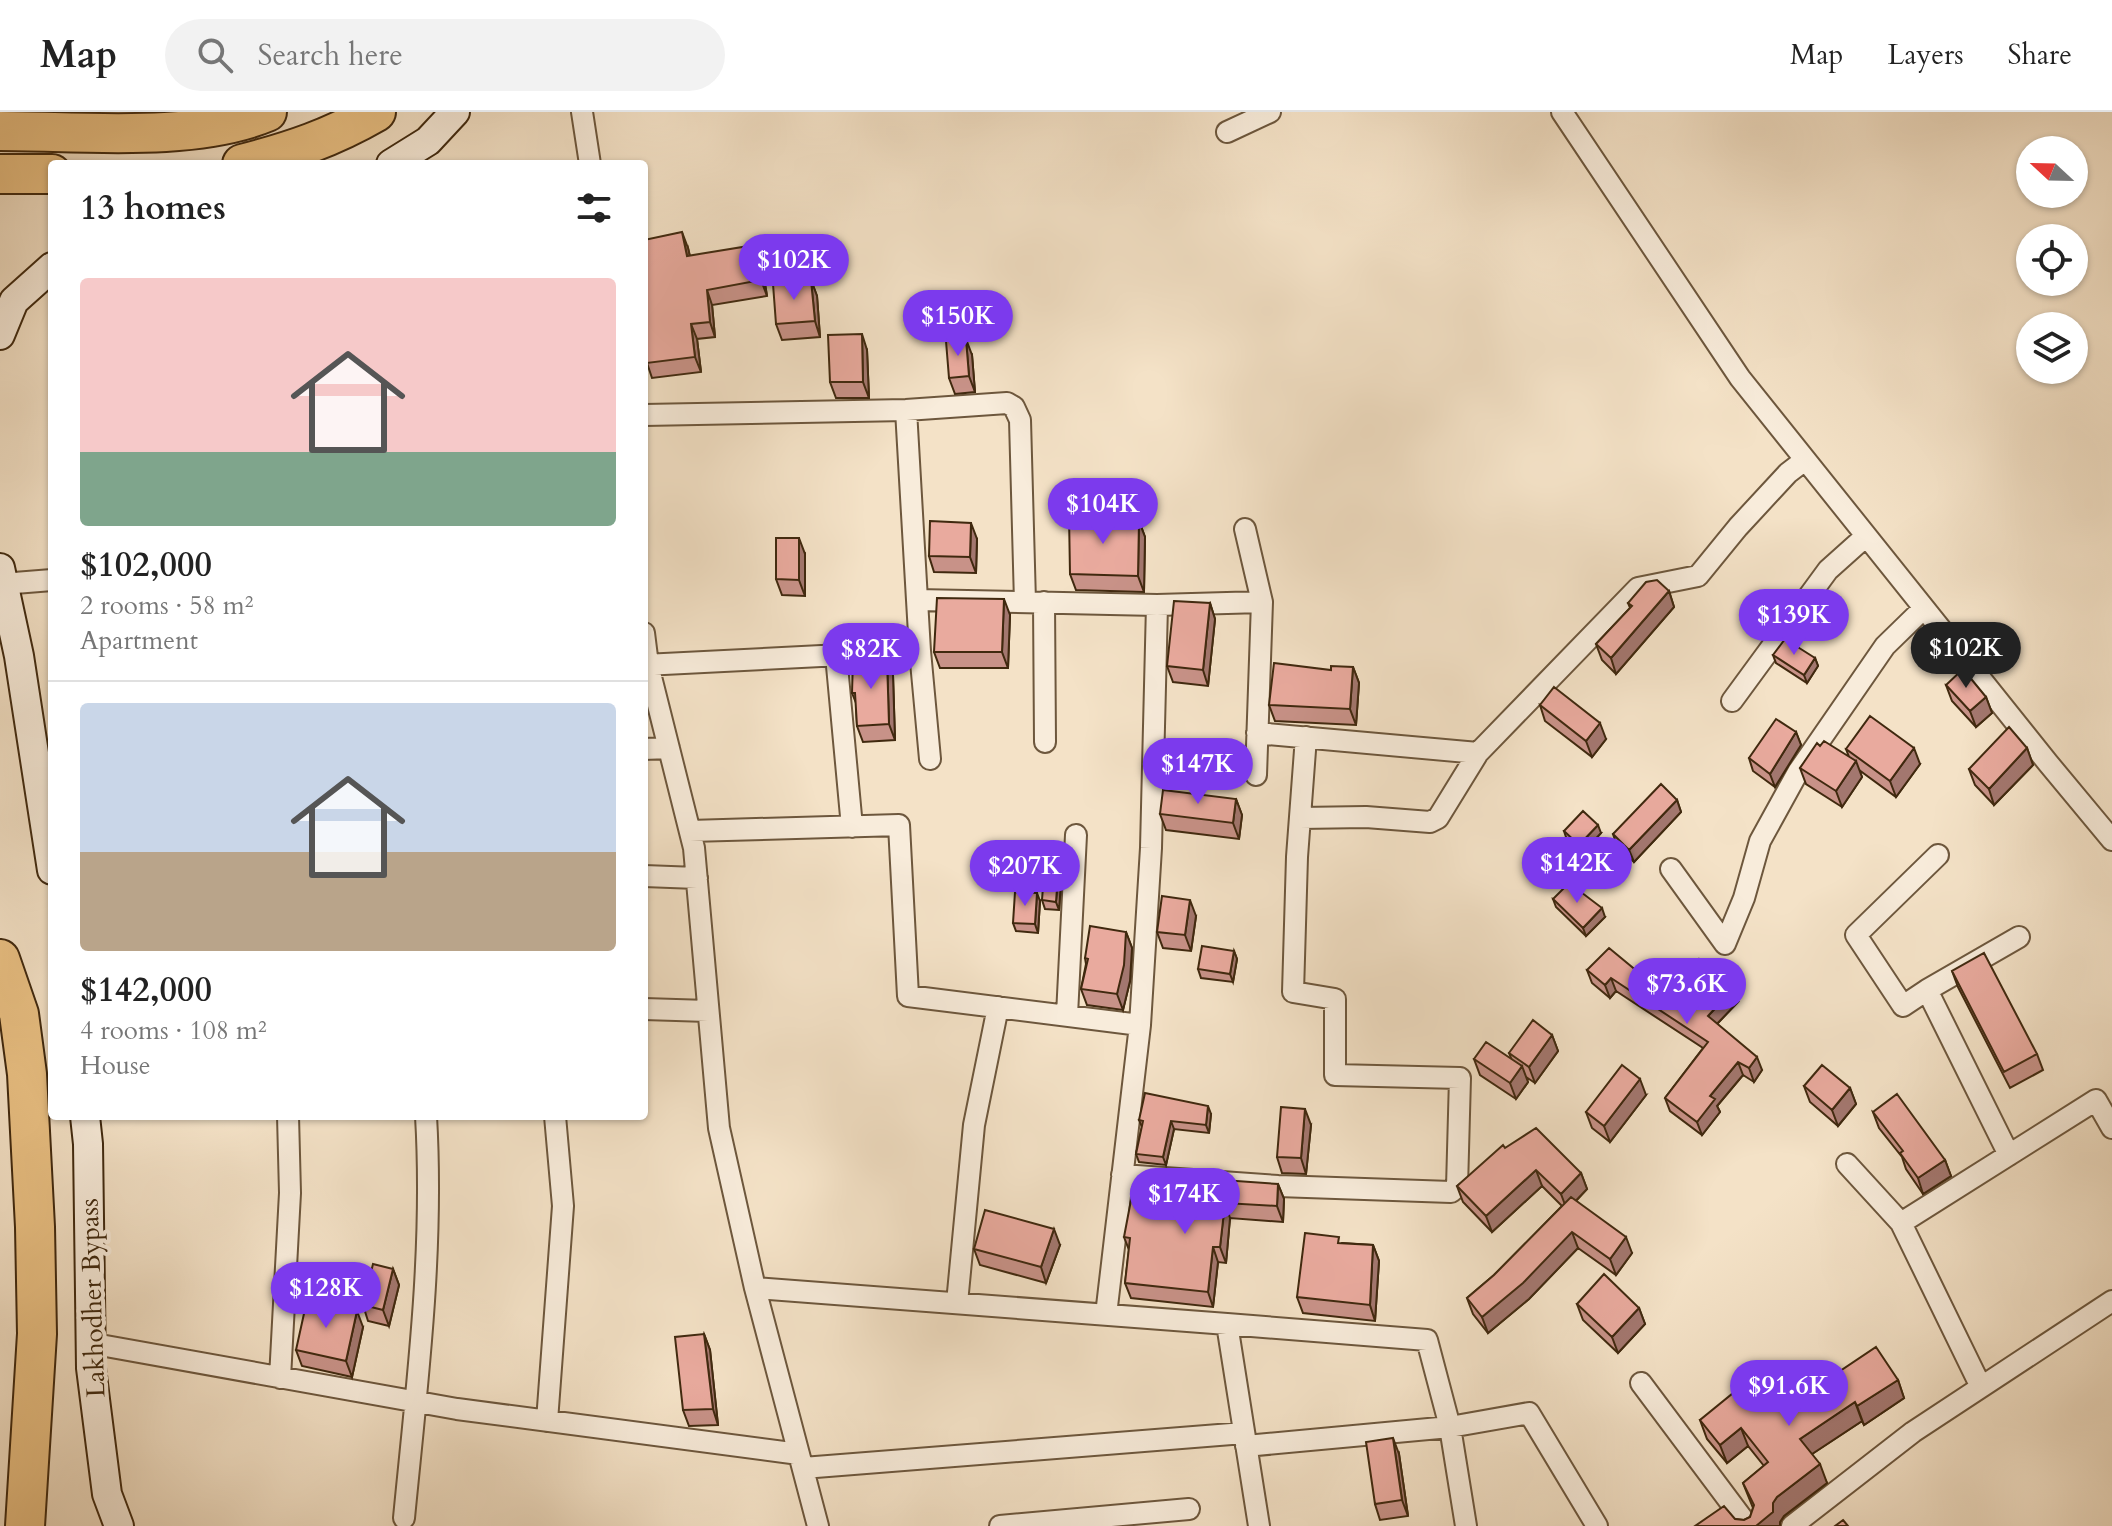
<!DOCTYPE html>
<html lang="en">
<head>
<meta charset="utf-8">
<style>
  body { margin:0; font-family:Cardo,serif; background:#f2f2f2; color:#222; height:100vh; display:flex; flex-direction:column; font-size:30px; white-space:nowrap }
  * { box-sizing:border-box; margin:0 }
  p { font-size:26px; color:#767676 }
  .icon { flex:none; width:44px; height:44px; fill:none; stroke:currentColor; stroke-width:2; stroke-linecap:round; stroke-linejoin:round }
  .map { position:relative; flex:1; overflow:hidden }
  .sheet { position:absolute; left:48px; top:48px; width:600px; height:960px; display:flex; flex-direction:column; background:#fff; border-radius:8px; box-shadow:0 2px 6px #0004 }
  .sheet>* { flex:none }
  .needle { width:52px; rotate:292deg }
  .tools { position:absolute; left:2016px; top:24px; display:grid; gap:16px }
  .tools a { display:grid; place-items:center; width:72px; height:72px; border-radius:50%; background:#fff; box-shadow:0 2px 6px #0004; font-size:40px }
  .price { position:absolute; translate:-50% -68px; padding:0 18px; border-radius:28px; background:#7c3aed; color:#fff; font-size:26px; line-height:52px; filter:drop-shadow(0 2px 4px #0008) }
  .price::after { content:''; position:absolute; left:50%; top:48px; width:24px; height:18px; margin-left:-12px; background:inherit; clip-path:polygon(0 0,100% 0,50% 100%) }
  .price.selected { background:#222; color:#fff }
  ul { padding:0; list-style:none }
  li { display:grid; align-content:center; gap:16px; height:424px; padding:0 32px }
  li+li { border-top:2px solid #e0e0e0 }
  li span { display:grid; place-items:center; height:248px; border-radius:8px; color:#555 }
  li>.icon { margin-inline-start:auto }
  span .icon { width:144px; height:144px; fill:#fffc; stroke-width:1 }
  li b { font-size:34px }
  h2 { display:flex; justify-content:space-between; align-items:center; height:96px; padding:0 32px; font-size:34px }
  header { display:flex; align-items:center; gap:48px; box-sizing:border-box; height:112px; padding:0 40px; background:#fff; border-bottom:2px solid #e0e0e0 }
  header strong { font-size:38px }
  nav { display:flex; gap:44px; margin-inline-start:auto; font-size:28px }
  .search { width:560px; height:72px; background:#f2f2f2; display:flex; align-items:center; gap:20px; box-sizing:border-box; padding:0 28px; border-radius:44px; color:#767676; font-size:30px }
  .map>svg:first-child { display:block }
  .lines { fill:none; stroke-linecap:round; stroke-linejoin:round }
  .street-casing { stroke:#6d573d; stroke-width:24 }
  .secondary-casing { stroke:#40290f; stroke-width:32 }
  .highway-casing { stroke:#40290f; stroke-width:42 }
  .street { stroke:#f8ecdb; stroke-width:20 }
  .secondary { stroke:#f8ecdb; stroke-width:28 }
  .highway { stroke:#eac184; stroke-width:38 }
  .wall { fill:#c89288; stroke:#40290f; stroke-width:2 }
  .shaded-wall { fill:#a3776f; stroke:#40290f; stroke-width:2 }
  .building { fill:#e9aa9e; stroke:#40290f; stroke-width:2 }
  .labels { text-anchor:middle; stroke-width:8; stroke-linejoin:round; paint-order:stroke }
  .street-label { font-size:26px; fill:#40290f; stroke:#f8ecdb }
</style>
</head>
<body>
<header>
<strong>Map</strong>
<div class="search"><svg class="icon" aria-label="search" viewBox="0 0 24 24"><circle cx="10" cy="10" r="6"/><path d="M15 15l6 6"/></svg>Search here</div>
<nav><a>Map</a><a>Layers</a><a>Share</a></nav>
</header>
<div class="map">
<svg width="2112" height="1414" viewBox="0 0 2112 1414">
  <rect width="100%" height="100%" fill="#f4e2c7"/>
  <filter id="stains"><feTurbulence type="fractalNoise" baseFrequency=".0025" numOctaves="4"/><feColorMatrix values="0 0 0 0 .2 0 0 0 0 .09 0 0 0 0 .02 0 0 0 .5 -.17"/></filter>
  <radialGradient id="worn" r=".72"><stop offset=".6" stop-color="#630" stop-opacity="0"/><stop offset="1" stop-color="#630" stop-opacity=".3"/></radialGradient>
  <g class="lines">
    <defs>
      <path id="street" d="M582 0 590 52
        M1562 0 1740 266 2048 651 2112 728
        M1227 20 1270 0
        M906 298 917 488
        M644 303 906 298 1007 291 1014 295 1020 308 1025 490
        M2 472 52 468
        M1044 490 1045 630
        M1157 493 1262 490 1245 417
        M644 521 648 553 694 736 719 1016 755 1176 818 1414
        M920 539 930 647
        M836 543 852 715
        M644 553 920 539 917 488 1157 493 1151 736 1140 913
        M1732 589 1828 458 1866 424
        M1257 621 1478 641 1638 476 1698 464 1738 415 1788 361 1805 348
        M644 637 669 636
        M1256 663 1262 490
        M1300 706 1366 705 1430 710 1438 706 1478 641
        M690 719 899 713 908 884 1140 913 1106 1203
        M1671 757 1725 832
        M644 764 697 766
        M1725 832 1744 786 1760 729 1798 660 1885 534 1924 496
        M1927 878 1903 894 1856 823 1938 743
        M644 897 708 899
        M1067 903 1076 723
        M2009 1043 1927 878 2019 825
        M1847 1052 1901 1111
        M1122 1063 1278 1074 1451 1080 1457 1075 1460 966 1335 963V887L1293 880 1297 745 1306 625
        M755 1176 1227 1212 1259 1414
        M957 1191 974 1013 998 895
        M1227 1212 1427 1228 1450 1315 1466 1414
        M89 1231 457 1297 799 1342
        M280 1266 290 1081 288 1004
        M1641 1271 1748 1414
        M1981 1275 1901 1111 2096 988 2112 1016
        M547 1309 563 1094 555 1004
        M1246 1334 1450 1315 1529 1301 1597 1414
        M803 1356 1244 1321
        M404 1406C417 1272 434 1139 426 1004
        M1000 1414 1189 1397
        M1792 1414 1913 1320 2112 1189"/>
      <path id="secondary" d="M391 52 428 29 455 0
        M0 223 14 189 52 155
        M0 456 19 544 52 758
        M85 1004 88 1032 91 1256 107 1382 119 1414"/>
      <path id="highway" d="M0 19C80 19 193 31 267 0
        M242 52C292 39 331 26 376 0
        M0 62H52
        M0 847 19 902 27 962 35 1115 37 1222 25 1414"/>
    </defs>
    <use href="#street" class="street-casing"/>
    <use href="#secondary" class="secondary-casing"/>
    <use href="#highway" class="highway-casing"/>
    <use href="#street" class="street"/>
    <use href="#secondary" class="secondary"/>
    <use href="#highway" class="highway"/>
  </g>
  <path class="wall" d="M688 136 690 144 761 148 767 184 712 193 715 225 697 227 701 260 652 266 647 251Z
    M811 168 817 184 820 225 782 228 776 212Z
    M867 238 869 286H836L830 270Z
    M972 243 975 280 955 282 949 266Z
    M1097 403 1099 408 1139 409 1145 425 1144 480 1076 478 1070 462Z
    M977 427 976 461 934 460 929 444Z
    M805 442V484L782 483 776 467Z
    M1669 479 1674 495 1616 562 1602 548 1596 532 1630 496 1628 491Z
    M1210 491 1215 507 1208 574 1173 570 1167 554Z
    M1010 503 1008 556H940L934 540Z
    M1773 543 1815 546 1818 554 1807 571 1776 551Z
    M1353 555 1359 571 1356 613 1275 609 1269 593 1331 558Z
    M893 563 895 628 863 630 857 614 856 591 852 581Z
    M1946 573 1986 585 1992 601 1976 615 1952 589Z
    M1540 593 1606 627 1592 645 1545 609Z
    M1796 620 1801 633 1775 675 1753 659 1749 646Z
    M1820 634 1849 645 1846 637 1920 652 1896 685 1859 658 1862 665 1842 695 1806 672 1800 656Z
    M2027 636 2033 653 1994 693 1975 673 1969 657Z
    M1236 687 1242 703 1239 727 1166 718 1160 702Z
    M1677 688 1681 700 1634 750 1617 734 1613 722Z
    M1564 719 1601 721 1582 742 1567 728Z
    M1058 763 1061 771 1059 798 1045 797 1042 788Z
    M1553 787 1605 805 1586 824 1556 795Z
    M1040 789 1038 821 1016 819 1013 811Z
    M1196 804 1191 839 1163 836 1157 820Z
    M1126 820 1132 836 1130 869 1123 898 1087 893 1081 877 1086 852 1085 846Z
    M1234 839 1237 847 1233 870 1201 866 1198 857Z
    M1587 858 1649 869 1671 880 1738 890 1717 912 1762 958 1754 970 1743 963 1717 994 1720 1000 1702 1023 1670 999 1665 986 1703 936 1616 879 1610 886 1592 871Z
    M1952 859 2037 942 2043 958 2010 976 1958 875Z
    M1552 923 1558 939 1535 971 1526 965 1528 970 1516 987 1480 963 1474 947 1511 946 1509 941Z
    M1804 974 1850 976 1856 992 1838 1014 1810 990Z
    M1646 983 1610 1030 1592 1016 1586 1000Z
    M1873 1000 1945 1048 1951 1064 1923 1082 1906 1057 1902 1045 1879 1016Z
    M1211 1002 1209 1021 1174 1017 1166 1053 1139 1050 1136 1042 1142 1015 1139 1008Z
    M1311 1013 1306 1062 1282 1061 1277 1045Z
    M1505 1036 1581 1061 1587 1077 1576 1089 1632 1141 1616 1163 1578 1136 1529 1187 1488 1221 1473 1202 1467 1186 1494 1163 1562 1094 1542 1074 1492 1120 1463 1090 1457 1074Z
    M1278 1072 1284 1087 1283 1110 1230 1106 1226 1151 1218 1150 1213 1195 1131 1186 1125 1171 1129 1138 1124 1125 1203 1096Z
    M1342 1131 1373 1133 1379 1149 1375 1209 1303 1201 1297 1185Z
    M1060 1133 1046 1171 980 1153 974 1137Z
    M393 1157 399 1173 389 1214 368 1209 363 1193Z
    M1577 1192 1639 1196 1645 1212 1618 1241 1583 1208Z
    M363 1215 352 1265 302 1254 296 1238Z
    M704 1222 710 1238 718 1313 689 1314 683 1298Z
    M1831 1265 1898 1268 1904 1286 1864 1313 1862 1309 1812 1342 1827 1371 1784 1404 1780 1410V1414L1735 1407 1744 1408 1750 1405 1753 1396 1743 1371 1764 1354 1748 1334 1727 1351 1707 1327 1700 1308 1776 1292Z
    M1399 1342 1408 1404 1380 1408 1375 1392Z"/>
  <path class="shaded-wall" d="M682 120 688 136 693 160 687 144Z
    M755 133 761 148 767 184 761 168Z
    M811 168 817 184 820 225 815 209Z
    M707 178 712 193 715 225 710 210Z
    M691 212 697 227 701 260 695 245Z
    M862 222 867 238 869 286 863 270Z
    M966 227 972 243 975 280 969 264Z
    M1139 409 1145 425 1144 480 1138 464Z
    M971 411 977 427 976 461 970 445Z
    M799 426 805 442V484L799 468Z
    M1669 479 1674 495 1616 562 1611 546Z
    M1004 487 1010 503 1008 556 1002 540Z
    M1210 491 1215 507 1208 574 1203 558Z
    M1815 546 1818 554 1807 571 1804 563Z
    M887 547 893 563 895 628 889 612Z
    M1353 555 1359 571 1356 613 1350 597Z
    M1986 585 1992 601 1976 615 1970 599Z
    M1600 611 1606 627 1592 645 1586 629Z
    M1796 620 1801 633 1775 675 1770 662Z
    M1914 636 1920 652 1896 685 1890 669Z
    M2027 636 2033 653 1994 693 1989 677Z
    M1856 649 1862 665 1842 695 1836 679Z
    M1236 687 1242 703 1239 727 1233 711Z
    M1677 688 1681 700 1634 750 1629 738Z
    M1598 713 1601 721 1582 742 1579 733Z
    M1058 763 1061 771 1059 798 1056 790Z
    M1037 781 1040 789 1038 821 1035 812Z
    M1190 788 1196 804 1191 839 1185 823Z
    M1602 796 1605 805 1586 824 1583 816Z
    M1126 820 1132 836 1130 869 1123 898 1117 882Z
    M1234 839 1237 847 1233 870 1230 862Z
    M1611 866 1616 879 1610 886 1605 873Z
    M1733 877 1738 890 1712 917 1708 904Z
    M1552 923 1558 939 1535 971 1529 955Z
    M1757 945 1762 958 1754 970 1749 956Z
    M1738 950 1743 963 1717 994 1720 1000 1702 1023 1697 1010 1710 984Z
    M1522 954 1528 970 1516 987 1510 971Z
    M1640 967 1646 983 1610 1030 1604 1014Z
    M1850 976 1856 992 1838 1014 1832 998Z
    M1208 994 1211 1002 1209 1021 1206 1013Z
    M1305 997 1311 1013 1306 1062 1301 1046Z
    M1171 1009 1174 1017 1166 1053 1163 1045Z
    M1945 1048 1951 1064 1923 1082 1918 1066Z
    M1536 1058 1542 1074 1492 1120 1486 1104Z
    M1581 1061 1587 1077 1567 1098 1561 1082Z
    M1278 1072 1284 1087 1283 1110 1277 1094Z
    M1225 1091 1230 1106 1226 1151 1220 1135Z
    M1054 1117 1060 1133 1046 1171 1041 1155Z
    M1572 1120 1578 1136 1529 1187 1488 1221 1482 1205Z
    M1626 1125 1632 1141 1616 1163 1610 1147Z
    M1373 1133 1379 1149 1375 1209 1370 1193Z
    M1213 1135 1218 1150 1213 1195 1208 1180Z
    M393 1157 399 1173 389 1214 383 1198Z
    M1639 1196 1645 1212 1618 1241 1612 1225Z
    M357 1199 363 1215 352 1265 346 1249Z
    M704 1222 710 1238 718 1313 713 1297Z
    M1898 1268 1904 1286 1864 1313 1857 1294Z
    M1855 1290 1862 1309 1806 1346 1800 1327Z
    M1741 1316 1748 1334 1727 1351 1720 1333Z
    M1393 1326 1399 1342 1408 1404 1402 1388Z
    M1820 1352 1827 1371 1784 1404 1780 1410V1414H1756L1777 1385Z"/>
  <path class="building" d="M682 120 687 144 755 133 761 168 707 178 710 210 691 212 695 245 647 251 644 231V128Z
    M811 168 815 209 776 212 773 172Z
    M862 222 863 270H830L828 223Z
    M966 227 969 264 949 266 946 229Z
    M1069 403H1097V408L1139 409 1138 464 1070 462Z
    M930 409 971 411 970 445 929 444Z
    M776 426H799V468L776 467Z
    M1657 468 1669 479 1611 546 1596 532 1632 494 1628 491 1646 470Z
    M937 486 1004 487 1002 540H934Z
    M1174 489 1210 491 1203 558 1167 554Z
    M1785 527 1815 546 1804 563 1773 543Z
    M853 547H887L889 612 857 614 855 581H852Z
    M1274 551 1331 558V554L1353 555 1350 597 1269 593Z
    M1963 557 1986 585 1970 599 1946 573Z
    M1554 575 1600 611 1586 629 1540 593Z
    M1870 604 1914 636 1890 669 1846 637Z
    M1776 607 1796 620 1770 662 1749 646Z
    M2009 615 2027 636 1989 677 1969 657Z
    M1824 629 1856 649 1836 679 1800 656 1817 631 1820 634Z
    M1661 672 1677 688 1629 738 1613 722Z
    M1163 678 1236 687 1233 711 1160 702Z
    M1583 699 1598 713 1579 733 1564 719Z
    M1044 762 1058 763 1056 790 1042 788Z
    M1569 771 1602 796 1583 816 1553 787Z
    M1015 780 1037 781 1035 812 1013 811Z
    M1162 784 1190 788 1185 823 1157 820Z
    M1090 814 1126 820 1124 853 1117 882 1081 877 1088 847 1085 846Z
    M1202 834 1234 839 1230 862 1198 857Z
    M1609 836 1649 869 1650 866 1671 880 1699 847 1733 877 1708 904 1757 945 1749 956 1738 950 1710 984 1715 987 1697 1010 1665 986 1708 930 1611 866 1605 873 1587 858Z
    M1984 841 2037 942 2004 960 1952 859Z
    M1533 908 1552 923 1529 955 1509 941Z
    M1486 930 1522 954 1510 971 1474 947Z
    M1622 953 1640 967 1604 1014 1586 1000Z
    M1822 953 1850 976 1832 998 1804 974Z
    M1145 981 1208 994 1206 1013 1171 1009 1163 1045 1136 1042 1143 1009 1139 1008Z
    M1897 982 1945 1048 1918 1066 1900 1041 1903 1039 1873 1000Z
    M1281 995 1305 997 1301 1046 1277 1045Z
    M1536 1016 1581 1061 1561 1082 1536 1058 1486 1104 1457 1074 1503 1033 1505 1036Z
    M1208 1067 1278 1072 1277 1094 1225 1091 1220 1135H1213L1208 1180 1125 1171 1130 1126 1124 1125 1131 1088 1192 1100V1095L1203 1096Z
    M1571 1085 1626 1125 1610 1147 1572 1120 1523 1171 1482 1205 1467 1186 1494 1163Z
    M985 1098 1054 1117 1041 1155 974 1137Z
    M1305 1121 1339 1125 1338 1131 1373 1133 1370 1193 1297 1185Z
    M373 1152 393 1157 383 1198 363 1193Z
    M1604 1162 1639 1196 1612 1225 1577 1192Z
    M307 1188 357 1199 346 1249 296 1238Z
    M704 1222 713 1297 683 1298 675 1225Z
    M1876 1235 1898 1268 1857 1294 1855 1290 1800 1327 1820 1352 1777 1385 1773 1391V1400L1756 1414H1695L1724 1394 1735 1407 1744 1408 1750 1405 1754 1393 1743 1371 1768 1350 1741 1316 1720 1333 1700 1308 1754 1264 1776 1292 1827 1258 1831 1265Z
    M1393 1326 1402 1388 1375 1392 1366 1330Z
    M1843 1408 1848 1414H1835Z"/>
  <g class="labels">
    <g class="street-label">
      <text transform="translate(92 1186) rotate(-92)" y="9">Lakhodher Bypass</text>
    </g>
  </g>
  <rect width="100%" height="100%" filter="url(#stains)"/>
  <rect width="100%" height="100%" fill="url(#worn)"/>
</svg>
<div class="tools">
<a><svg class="needle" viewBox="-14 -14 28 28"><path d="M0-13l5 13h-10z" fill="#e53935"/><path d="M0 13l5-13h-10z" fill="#767676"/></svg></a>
<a><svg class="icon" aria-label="locate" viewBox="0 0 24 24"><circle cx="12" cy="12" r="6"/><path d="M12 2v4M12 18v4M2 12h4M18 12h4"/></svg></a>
<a><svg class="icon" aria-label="layers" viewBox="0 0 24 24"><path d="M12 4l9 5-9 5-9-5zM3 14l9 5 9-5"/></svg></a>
</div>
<b class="price" style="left:794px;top:190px">$102K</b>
<b class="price" style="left:958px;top:246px">$150K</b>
<b class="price" style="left:1103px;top:434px">$104K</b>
<b class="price" style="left:1794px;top:545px">$139K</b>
<b class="price selected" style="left:1966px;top:578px">$102K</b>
<b class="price" style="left:871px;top:579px">$82K</b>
<b class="price" style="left:1198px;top:694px">$147K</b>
<b class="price" style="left:1577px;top:793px">$142K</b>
<b class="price" style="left:1025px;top:796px">$207K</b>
<b class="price" style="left:1687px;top:914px">$73.6K</b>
<b class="price" style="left:1185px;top:1124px">$174K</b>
<b class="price" style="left:326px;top:1218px">$128K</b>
<b class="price" style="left:1789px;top:1316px">$91.6K</b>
<section class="sheet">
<h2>13 homes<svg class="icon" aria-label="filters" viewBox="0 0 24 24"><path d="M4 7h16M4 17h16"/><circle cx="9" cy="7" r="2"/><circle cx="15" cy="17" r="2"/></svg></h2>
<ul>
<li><span style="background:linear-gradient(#f6c9c9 70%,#7fa58c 0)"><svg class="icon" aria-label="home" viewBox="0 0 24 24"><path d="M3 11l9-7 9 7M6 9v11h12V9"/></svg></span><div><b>$102,000</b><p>2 rooms · 58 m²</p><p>Apartment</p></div></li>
<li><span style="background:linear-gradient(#c9d6e8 60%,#b9a48a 0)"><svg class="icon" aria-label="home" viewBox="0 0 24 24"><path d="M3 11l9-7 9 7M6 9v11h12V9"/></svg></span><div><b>$142,000</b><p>4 rooms · 108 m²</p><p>House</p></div></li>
</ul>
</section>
</div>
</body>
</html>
